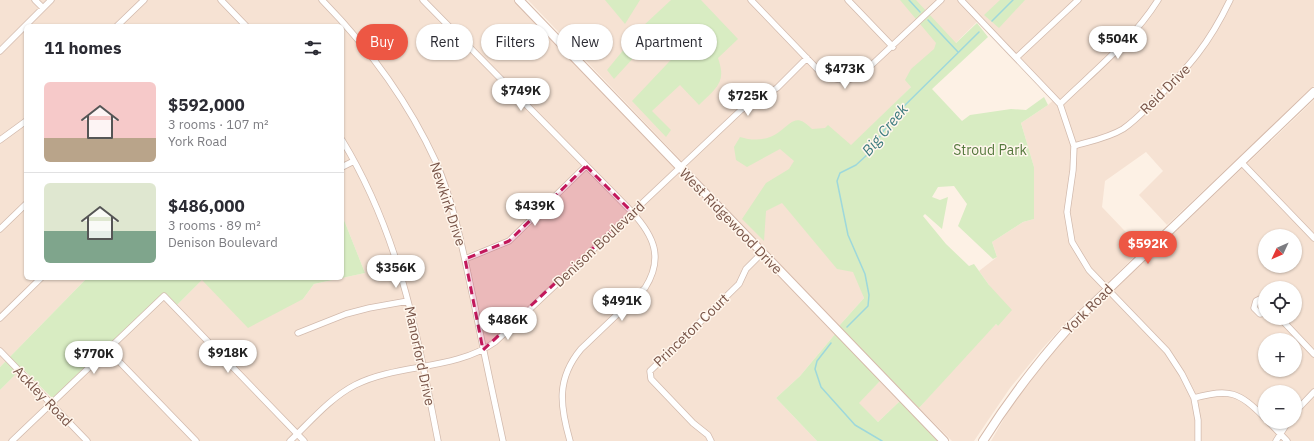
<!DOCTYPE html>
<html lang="en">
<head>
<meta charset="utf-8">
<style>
  body { margin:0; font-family:"IBM Plex Sans",sans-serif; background:#f7f7f7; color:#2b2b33; height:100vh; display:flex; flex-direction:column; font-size:15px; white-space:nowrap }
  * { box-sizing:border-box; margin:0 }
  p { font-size:13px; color:#7c7c81 }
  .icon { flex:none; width:22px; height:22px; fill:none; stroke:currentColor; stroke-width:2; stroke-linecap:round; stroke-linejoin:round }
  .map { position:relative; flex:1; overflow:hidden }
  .panel { position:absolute; left:24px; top:24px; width:320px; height:256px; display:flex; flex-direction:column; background:#fff; border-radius:6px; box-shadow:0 1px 3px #0004 }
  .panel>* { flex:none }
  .top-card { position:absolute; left:356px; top:24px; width:380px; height:36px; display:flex; gap:8px }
  .needle { width:26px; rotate:226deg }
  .controls { position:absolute; left:1258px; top:229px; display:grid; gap:8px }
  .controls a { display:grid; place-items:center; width:44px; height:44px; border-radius:50%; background:#fff; box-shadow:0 1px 3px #0004; font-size:20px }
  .price { position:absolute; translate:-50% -34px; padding:0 9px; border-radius:14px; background:#fff; color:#222; font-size:13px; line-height:26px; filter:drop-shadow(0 1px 2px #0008) }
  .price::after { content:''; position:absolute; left:50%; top:24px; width:12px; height:9px; margin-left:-6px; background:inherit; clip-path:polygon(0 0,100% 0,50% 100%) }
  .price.active { background:#ed5744; color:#fff }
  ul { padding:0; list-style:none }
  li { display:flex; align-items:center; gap:12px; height:100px; padding:0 20px }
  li+li { border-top:1px solid #e1e1e2 }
  li span { display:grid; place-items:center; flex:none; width:112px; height:80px; border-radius:6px; color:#555 }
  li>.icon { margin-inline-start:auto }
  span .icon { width:48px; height:48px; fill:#fffc; stroke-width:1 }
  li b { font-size:17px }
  h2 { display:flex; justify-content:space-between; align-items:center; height:48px; padding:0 20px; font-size:17px }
  .chip { padding:0 14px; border-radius:18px; background:#fff; box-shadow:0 1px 3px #0004; font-size:14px; line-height:36px }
  .chip.active { background:#ed5744; color:#fff }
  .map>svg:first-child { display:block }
  .residential { fill:#f6e2d3; fill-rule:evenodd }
  .green { fill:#d8ecc2 }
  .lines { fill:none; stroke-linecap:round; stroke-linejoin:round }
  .stream { stroke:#9ed8db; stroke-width:1.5 }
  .street-casing { stroke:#d2baad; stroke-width:7 }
  .secondary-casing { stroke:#d5b9aa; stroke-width:10 }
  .street { stroke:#fff; stroke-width:5.5 }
  .secondary { stroke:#fff; stroke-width:8 }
  .marked { fill:#c2185b; fill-opacity:0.2; stroke:#c2185b; stroke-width:3; stroke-dasharray:8 5; stroke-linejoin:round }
  .labels { text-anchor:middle; stroke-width:3; stroke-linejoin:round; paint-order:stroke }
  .street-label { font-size:14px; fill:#785448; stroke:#fff6ec }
  .park-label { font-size:14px; fill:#55793d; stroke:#fff6ec }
  .water-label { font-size:15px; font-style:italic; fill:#3b7a7e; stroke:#fff6ec }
</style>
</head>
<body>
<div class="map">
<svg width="1314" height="441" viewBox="0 0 1314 441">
  <rect width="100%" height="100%" fill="#fdf1e5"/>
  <path class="residential" d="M0 0H48L0 46Z
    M54 0H516L836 333 800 376 776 398 817 441H0V390L22 368 52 399 163 295 168 296 177 305 202 280 303 299 314 284 365 273 342 215V26H27Z
    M528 0H958L978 21 851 146 857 278 864 298 839 326Z
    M965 0H1314V86L1167 225 1139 195 1163 171 1146 152 1105 181 1102 207 1142 249 1063 326 1042 349 1010 388 974 441H952L919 408 982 337 996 324 998 326 989 285 979 271 997 257 992 242 1023 222 1034 219V167L1021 123 1048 105 1057 97Z
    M26 27V278H87L0 367V52Z
    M1314 100V441H991L1012 405 1058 346 1086 317ZM1265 236H1295V266H1265ZM1265 288H1295V318H1265ZM1265 340H1295V370H1265ZM1265 392H1295V422H1265Z
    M880 381 900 401 878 422 858 403Z"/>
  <path class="green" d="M605 0H640L625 24Z
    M671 0H701L738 39 718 58C727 83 716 88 699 105L680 85 652 111 671 130 666 137 632 101 684 46 671 26 660 29 614 79 607 70 643 26Z
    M900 0H916L956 43 977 23 988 37 932 89 962 121 970 115 1011 109 1026 110 1044 97 1048 105 1021 123 1034 167V219L1023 222 992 242 997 257 993 259 958 226 967 204 954 186 938 187 932 197 940 200 948 197 942 229 925 214 923 216 946 244 969 266 974 264 989 285 1012 310 998 326 996 324 919 408 839 326 864 298 853 272 837 269 782 203 766 211 764 241 742 219 766 183 789 169 794 161 780 149 747 167 736 160 734 147 740 137C753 141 767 141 779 132 793 122 796 113 812 129L825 128 828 125 851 145 911 87 905 80 911 69 934 49 936 43Z
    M1000 0H1025L999 28 984 15Z
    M342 215 365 273 314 284 303 299 248 328 202 280 177 305 168 296 163 295 53 399 22 368 0 390V367L87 278H342Z
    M836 333 880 381 859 403 878 422 900 401 938 441H817L776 398 800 376Z"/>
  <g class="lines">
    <path class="stream" d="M909 0 920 12
      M928 20 958 52
      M992 21 1013 0
      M847 327 868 306 869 295 865 274 848 235 837 181 840 173 856 165 868 154 893 117 979 32
      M831 343 817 361 815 369 821 387 855 425 882 441"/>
    <defs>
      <path id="street" d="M35 0 43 8
        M221 0 246 26
        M322 0C369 48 408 101 436 162 455 206 464 256 474 302 483 349 493 395 503 441
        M423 0 632 212C654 236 664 258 645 288L581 349C556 379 560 406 570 441
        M751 0 822 74C838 81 848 83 863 73L941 0
        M848 0 893 47
        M961 0 1060 104 1074 146 1073 170 1067 212 1072 242 1089 270 1167 351 1182 374 1194 398 1198 420V441
        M117 26 144 0
        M0 51 51 0
        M1017 57 1078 0
        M1060 104C1094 71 1133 40 1158 0
        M0 140 26 121
        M342 140C400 235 417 334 438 441
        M1074 146C1091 141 1108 138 1123 129 1135 121 1145 110 1155 100 1189 67 1209 44 1230 0
        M1241 162 1314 238
        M342 167 354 161
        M0 229 26 204
        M465 259 509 241 586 166
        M1265 300 1260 299 1256 301 1254 308 1260 314 1265 313
        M0 318 41 278
        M1280 318 1314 354
        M298 333 346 314 369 308 408 301
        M108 350 196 441
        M0 351 87 441
        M1194 398C1230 388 1239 392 1265 418
        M1295 412 1314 392
        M1269 422 1287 441
        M12 441 164 296 304 441
        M290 441C310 422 330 398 355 385 399 363 454 371 495 342L741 110 777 88 807 58
        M711 441 708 435 693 423 651 379 650 371 739 284 746 269 762 253
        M1276 441 1288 422"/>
      <path id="secondary" d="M519 0 944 441
        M983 441C1010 398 1037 363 1071 325L1314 92"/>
    </defs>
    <use href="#street" class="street-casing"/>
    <use href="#secondary" class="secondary-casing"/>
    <use href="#street" class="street"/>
    <use href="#secondary" class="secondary"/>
  </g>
  <path class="marked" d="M586 166 632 212 483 350 465 259 509 241Z"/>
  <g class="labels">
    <g class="street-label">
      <text transform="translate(1165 89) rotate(-45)" y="5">Reid Drive</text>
      <text transform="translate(448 204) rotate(72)" y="5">Newkirk Drive</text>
      <text transform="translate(731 221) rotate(46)" y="5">West Ridgewood Drive</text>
      <text transform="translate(599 244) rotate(-43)" y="5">Denison Boulevard</text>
      <text transform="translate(1088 309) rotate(-45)" y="5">York Road</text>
      <text transform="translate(691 330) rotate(-44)" y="5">Princeton Court</text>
      <text transform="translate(420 356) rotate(78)" y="5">Manorford Drive</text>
      <text transform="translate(43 396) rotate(46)" y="5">Ackley Road</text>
    </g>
    <g class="park-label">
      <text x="990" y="155">Stroud Park</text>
    </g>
    <g class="water-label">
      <text transform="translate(885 130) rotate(-50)" y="5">Big Creek</text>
    </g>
  </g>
</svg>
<div class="controls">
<a><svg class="needle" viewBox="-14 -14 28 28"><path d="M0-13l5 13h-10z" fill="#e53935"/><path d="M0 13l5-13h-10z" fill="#7c7c81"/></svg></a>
<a><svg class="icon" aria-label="locate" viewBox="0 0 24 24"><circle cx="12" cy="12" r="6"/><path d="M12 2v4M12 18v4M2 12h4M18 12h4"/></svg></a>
<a>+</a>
<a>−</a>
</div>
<b class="price" style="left:1118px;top:60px">$504K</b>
<b class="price" style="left:845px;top:90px">$473K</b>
<b class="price" style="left:521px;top:112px">$749K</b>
<b class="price" style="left:748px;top:117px">$725K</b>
<b class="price" style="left:535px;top:227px">$439K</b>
<b class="price active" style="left:1148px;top:265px">$592K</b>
<b class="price" style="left:396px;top:289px">$356K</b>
<b class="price" style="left:622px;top:322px">$491K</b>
<b class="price" style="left:508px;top:341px">$486K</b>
<b class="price" style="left:228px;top:374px">$918K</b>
<b class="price" style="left:94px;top:375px">$770K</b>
<div class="top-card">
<a class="chip active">Buy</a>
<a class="chip">Rent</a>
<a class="chip">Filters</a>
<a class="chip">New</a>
<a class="chip">Apartment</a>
</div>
<section class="panel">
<h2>11 homes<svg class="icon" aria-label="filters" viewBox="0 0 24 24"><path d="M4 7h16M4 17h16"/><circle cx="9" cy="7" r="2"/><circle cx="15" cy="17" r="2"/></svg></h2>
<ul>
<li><span style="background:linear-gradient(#f6c9c9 70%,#b9a48a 0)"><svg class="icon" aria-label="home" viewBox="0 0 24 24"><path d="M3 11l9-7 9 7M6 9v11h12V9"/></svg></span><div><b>$592,000</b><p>3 rooms · 107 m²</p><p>York Road</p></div></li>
<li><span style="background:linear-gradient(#dfe7d0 60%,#7fa58c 0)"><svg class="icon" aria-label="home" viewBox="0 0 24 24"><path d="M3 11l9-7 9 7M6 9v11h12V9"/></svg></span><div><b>$486,000</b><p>3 rooms · 89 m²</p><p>Denison Boulevard</p></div></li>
</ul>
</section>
</div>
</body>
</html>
